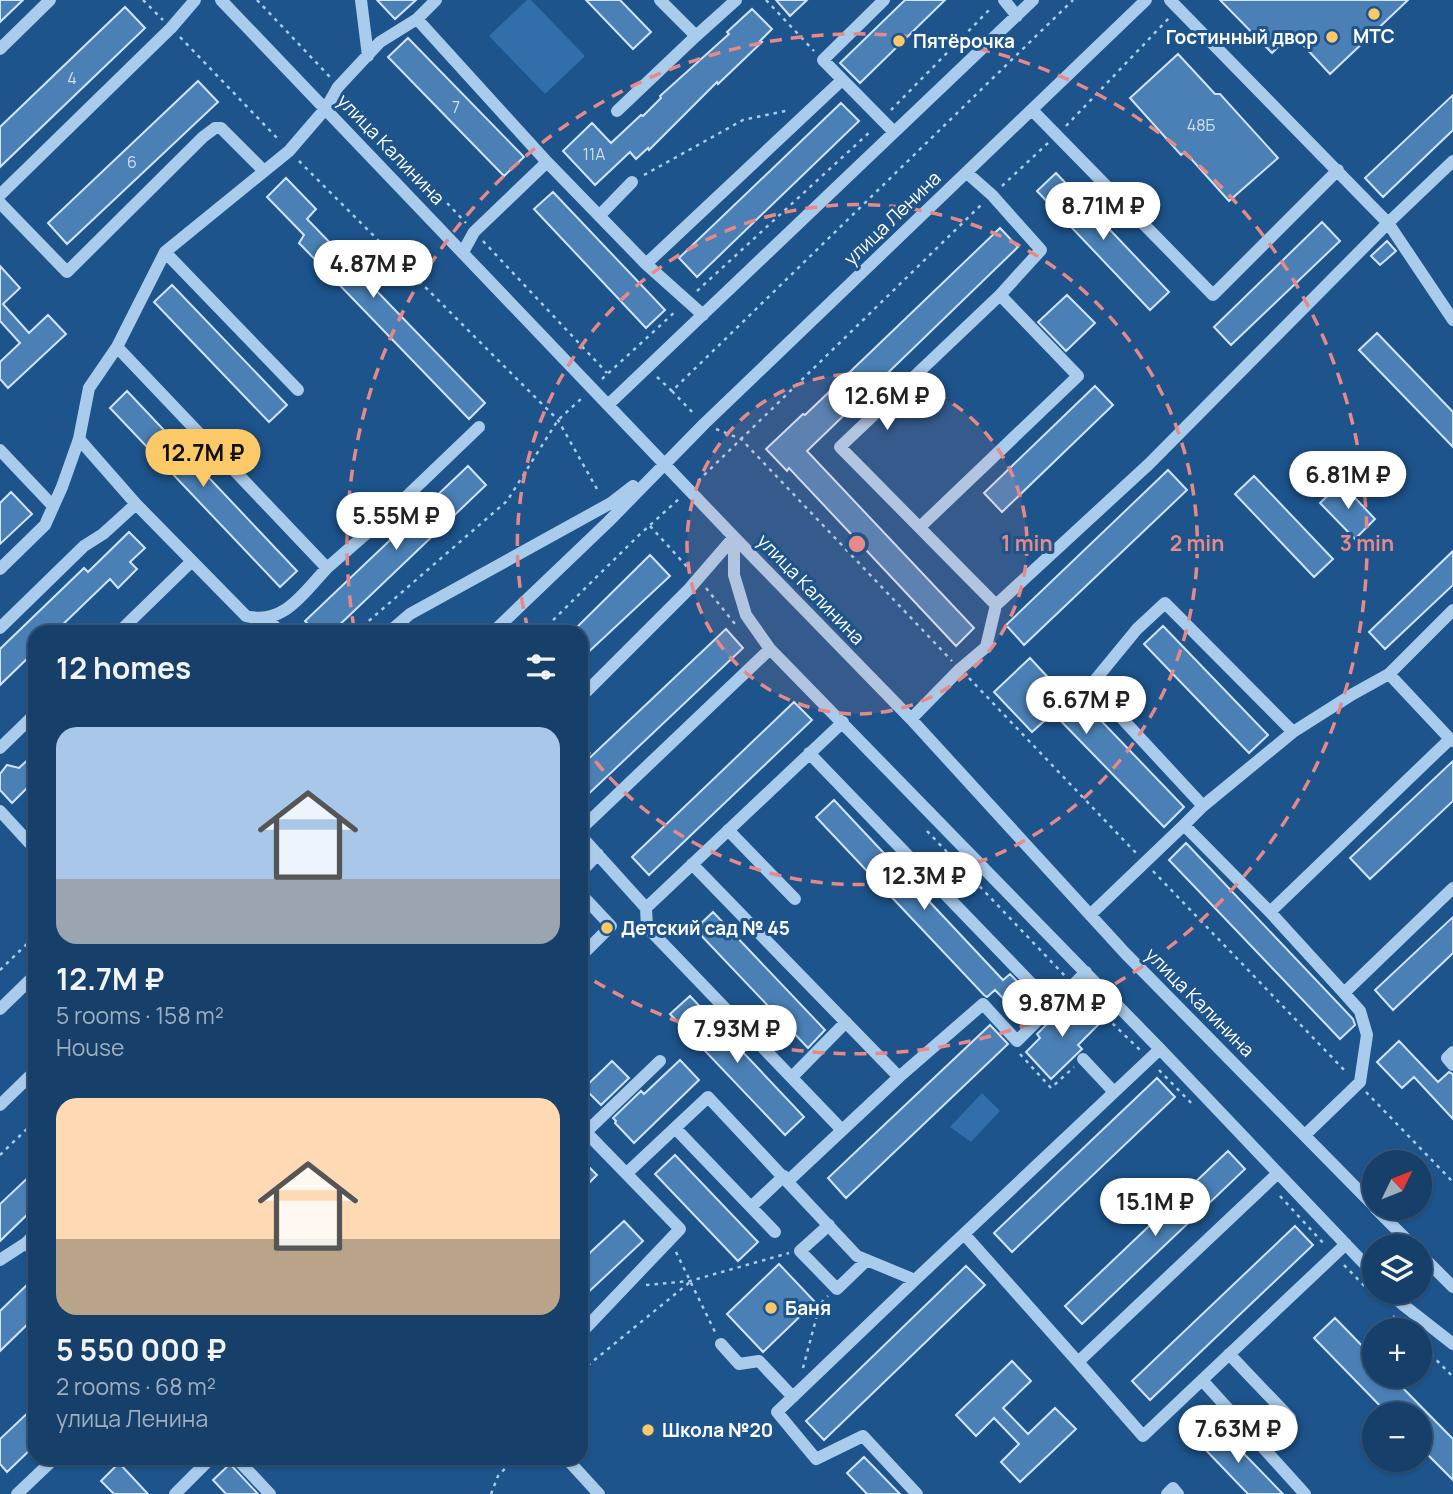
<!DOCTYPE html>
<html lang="en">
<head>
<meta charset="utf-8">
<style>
  body { margin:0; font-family:Manrope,sans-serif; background:#1f466f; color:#f1f3f6; height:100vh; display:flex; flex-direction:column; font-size:26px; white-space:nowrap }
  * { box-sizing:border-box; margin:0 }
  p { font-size:23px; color:#9eafc0 }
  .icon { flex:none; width:38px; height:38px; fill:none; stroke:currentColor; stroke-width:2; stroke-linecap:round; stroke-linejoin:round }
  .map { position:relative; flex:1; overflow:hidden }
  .panel { position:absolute; left:28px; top:625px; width:560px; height:840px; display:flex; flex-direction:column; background:#163f69; border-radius:21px; box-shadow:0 2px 5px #0004,0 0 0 2px #35587d }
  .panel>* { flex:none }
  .needle { width:46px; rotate:47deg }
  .tools { position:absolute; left:1362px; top:1150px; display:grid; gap:14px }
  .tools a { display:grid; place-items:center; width:70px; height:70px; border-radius:50%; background:#163f69; box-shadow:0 2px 5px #0004,0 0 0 2px #35587d; font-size:35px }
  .price { position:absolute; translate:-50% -60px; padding:0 16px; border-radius:24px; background:#fff; color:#222; font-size:23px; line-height:46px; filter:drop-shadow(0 2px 4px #0008) }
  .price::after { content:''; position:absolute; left:50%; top:42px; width:21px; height:16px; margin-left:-10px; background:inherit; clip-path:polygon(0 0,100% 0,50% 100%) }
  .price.active { background:#fcc969; color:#111 }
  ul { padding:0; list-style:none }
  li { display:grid; align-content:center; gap:14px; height:371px; padding:0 28px }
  li span { display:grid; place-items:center; height:217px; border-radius:21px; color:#555 }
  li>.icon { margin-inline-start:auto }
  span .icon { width:126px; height:126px; fill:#fffc; stroke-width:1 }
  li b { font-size:30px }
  h2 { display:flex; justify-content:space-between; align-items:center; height:84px; padding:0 28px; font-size:30px }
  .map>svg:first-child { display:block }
  .green { fill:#316eaa }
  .building { fill:#4a80b6; stroke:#cfe4f9; stroke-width:2 }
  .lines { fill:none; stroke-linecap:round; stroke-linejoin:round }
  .path { stroke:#aaccec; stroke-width:2.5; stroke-dasharray:3.5 5; stroke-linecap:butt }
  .minor { stroke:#aaccec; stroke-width:12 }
  .ring { fill:none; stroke:#e88989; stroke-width:3.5; stroke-dasharray:12 9 }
  .poi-dot { fill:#fcc969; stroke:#1d548c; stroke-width:2.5 }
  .labels { text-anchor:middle; stroke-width:6; stroke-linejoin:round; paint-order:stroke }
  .number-label { font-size:16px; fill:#d2dfed }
  .poi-label { font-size:19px; font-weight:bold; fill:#fff; stroke:#1d548c; text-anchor:start }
  .street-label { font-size:19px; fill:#fff; stroke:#1d548c }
  .centre { fill:#e88989; stroke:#1d548c; stroke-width:3.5 }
  .ring-label { font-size:21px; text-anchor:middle; font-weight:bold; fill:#e88989; stroke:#1d548c; stroke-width:6; stroke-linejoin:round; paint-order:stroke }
</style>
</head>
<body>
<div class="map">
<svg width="1453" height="1494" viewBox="0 0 1453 1494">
  <rect width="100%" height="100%" fill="#1d548c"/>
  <path class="green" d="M527 0H531L585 56 545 94 489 36Z
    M982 1093 1000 1111 971 1142 950 1127Z"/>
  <path class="building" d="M0 0H23L0 22Z
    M377 0H416L395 19Z
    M586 0H620L651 32 633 49Z
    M776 0H807L790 16Z
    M905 0H945L860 83 840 63Z
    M1220 0H1408L1330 74 1292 33 1272 53Z
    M125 7 145 28 0 167V127Z
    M752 9 772 29 760 41 762 42 718 84 717 82 649 150 648 148 636 159 630 152 595 185 563 151 592 123 611 143 641 115 643 116 661 98 660 96 729 34 727 32Z
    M408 38 524 157 504 176 388 57Z
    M1178 54 1215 94H1220L1278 158 1229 201 1185 152 1181 155 1130 98Z
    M198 81 218 102 67 244 48 223Z
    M1453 95V130L1383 197 1365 178Z
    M841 103 859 121 697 277 679 258Z
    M1056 173 1169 292 1150 310 1037 191Z
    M286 178 316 209 307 219 485 403 469 419 299 243 304 235 267 197Z
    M553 192 665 310 646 328 534 209Z
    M1322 222 1340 241 1231 345 1214 327Z
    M1000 228 1018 247 807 451 974 628 956 646 789 468 787 471 766 449 803 414 805 415Z
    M1387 241 1396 251 1380 265 1371 256Z
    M0 266 20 288 3 304 29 333 48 315 66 334 8 388 0 379V362L20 343 0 321Z
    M172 285 287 405 269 422 154 302Z
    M1067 295 1095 323 1066 351 1038 322Z
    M1377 333 1453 412V447L1359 350Z
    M1095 386 1113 405 1002 512 984 493Z
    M127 391 297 571 280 587 110 408Z
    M468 466 486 485 332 632H315L305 621Z
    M1168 470 1187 490 1024 645 1006 625Z
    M1254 476 1333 559 1314 577 1235 494Z
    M1341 483 1375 519 1355 539 1320 503Z
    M11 492 32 514 0 544V503Z
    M129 532 145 548 130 562 137 569 118 588 110 579 55 632H35V651L0 685V649L84 568 88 572Z
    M1453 551V585L1385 649 1369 632Z
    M650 555 670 576 581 659V632H572Z
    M1163 626 1268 735 1249 753 1144 644Z
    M726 629 743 648 581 801V766Z
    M1030 658 1081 713 1087 706 1184 807 1164 827 1053 713 1032 732 994 692Z
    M794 702 812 720 649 875 632 857Z
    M35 753V797L27 788 12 803 0 790V774L7 765 19 768Z
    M1453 761V801L1370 879 1350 858Z
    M834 800 1003 980 1010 974 1040 1005 1025 1021 995 990 987 997 984 995 816 817Z
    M1186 843 1353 1019 1355 1025 1340 1039 1169 860Z
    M713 912 825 1030 808 1048 695 929Z
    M1453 917V953L1393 1010 1375 990Z
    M690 996 804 1117 785 1135 670 1014Z
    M1072 1002 1076 1006 1078 1004 1098 1025 1078 1045 1082 1049 1051 1079 1026 1052 1040 1038 1037 1034 1057 1014 1059 1016Z
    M990 1025 1008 1044 846 1198 828 1178Z
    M1399 1041 1438 1082 1449 1072 1453 1074V1119L1414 1077 1402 1088 1377 1062Z
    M680 1060 699 1080 634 1143 615 1123 616 1121 613 1118 641 1091 644 1094Z
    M612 1061 629 1078 601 1105 584 1088Z
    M1157 1078 1175 1097 1012 1252 994 1233Z
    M1228 1151 1245 1169 1082 1324 1065 1306Z
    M675 1155 758 1242 738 1261 655 1174Z
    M581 1159 597 1175 581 1191Z
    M35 1171V1207L0 1241V1204Z
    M624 1221 643 1241 581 1299V1261Z
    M1295 1226 1313 1245 1150 1400 1132 1381Z
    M779 1264 815 1302 763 1352 727 1314Z
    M966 1266 985 1285 824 1440 806 1421Z
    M35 1277V1317L0 1351V1311Z
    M1335 1318 1374 1358V1376H1391L1453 1439V1480L1419 1446V1414H1388L1314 1338Z
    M1012 1361 1031 1381 1003 1408 1028 1434 1055 1408 1076 1429 1020 1482 1001 1462 1019 1444 994 1418 976 1436 956 1415Z
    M35 1406V1445L7 1472 0 1464V1439Z
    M1218 1427 1283 1494H1248L1200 1444Z
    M864 1457 900 1494H867L847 1473Z
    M119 1463 148 1494H114L101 1481Z
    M230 1464 258 1494H226L213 1480Z"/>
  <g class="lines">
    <path class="path" d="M143 0 163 20
      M257 0 330 77
      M766 0 814 51
      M180 37 280 141
      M348 98 466 223
      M891 110 992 7
      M1066 126 1170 17
      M299 161 558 420 597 489
      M644 175 743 120 790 110
      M1002 186 1048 143
      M483 241 607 373
      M697 291 872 130
      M657 377 672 391 1073 0
      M602 379 677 310
      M672 391 694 414
      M716 429 741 439 952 661
      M698 481 981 205
      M650 526 690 570
      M706 588 735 624
      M356 632 507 501 558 420 582 398
      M541 632 638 536 680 498
      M969 678 1136 853
      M927 831 1065 976
      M1153 871 1347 1073
      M0 970 35 936
      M1082 994 1140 1050
      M1020 1054 1051 1088 1074 1067
      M1159 1070 1193 1105
      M1366 1092 1453 1182
      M0 1155 35 1121
      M1280 1196 1325 1245
      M676 1252 716 1334
      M1344 1265 1379 1301
      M646 1285 690 1281 789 1253
      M1393 1316 1407 1330
      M1419 1342 1453 1377
      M803 1368 820 1304 828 1296
      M581 1371 690 1282
      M491 1494 498 1476 515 1458"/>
    <path class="minor" d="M221 0 734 537 911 719 1125 953 1374 1206
      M361 0 368 56
      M660 0 696 36 736 0
      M884 0 823 60 894 132
      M1004 0 1017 16
      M1170 0 1388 223 1453 320
      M417 19 547 162
      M0 49 50 0
      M1032 110 1213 295 1338 170
      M617 111 696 36
      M0 195 171 28 195 0
      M0 203 67 272 203 137 215 128H221L264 171
      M599 216 632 182
      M165 252 289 151 326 108 338 87 380 42 417 19 436 0
      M463 252 474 232 547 162 646 264
      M703 315 646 264 842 80
      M117 347 165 252 298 390
      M609 404 1033 0
      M0 450 53 506
      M920 527 1078 376 1000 295
      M734 537V575L746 615 770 649 1160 1049 1374 1274
      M327 568 383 519 479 427
      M0 569 45 525 62 487 79 439 89 388 117 347 327 568C304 592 284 626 246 616L136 504 79 439
      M996 605 1149 464 1388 223 1453 161
      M268 619 280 632
      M0 628 84 546 103 534 136 504
      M119 632 192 561
      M389 632 410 614 611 503 633 486
      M493 632 608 522 704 424 1146 0
      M1389 674 1453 610
      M581 697 689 589 734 537
      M911 719 960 669 986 647 996 605 840 447 1000 295 1041 250 992 195 967 173
      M1293 732 1353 694 1389 674 1450 739
      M0 748 35 714
      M809 753 1052 1005
      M0 811 35 849
      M1184 825 1203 806 1293 732 1165 603 1137 629 1091 685 1203 806
      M581 829 770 649
      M728 830 795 899
      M581 836 646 908 647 927 842 1130
      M692 864 899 1077
      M581 872 598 854
      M581 894 611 926 581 956
      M646 908 843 722
      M1270 912 1450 739 1453 741
      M1090 915 1184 825 1270 912 1344 993 1453 888
      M0 1009 35 975
      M1453 1052 1447 1058 1453 1065
      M1083 1059 1114 1092
      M792 1077 846 1022
      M0 1105 35 1071
      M581 1127 680 1229 581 1333
      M675 1128 775 1232
      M586 1132 660 1061
      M1305 1135 1360 1082 1367 1035 1360 1011 1344 993
      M627 1173 708 1097 857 1256 915 1280 1160 1049
      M788 1181 899 1077 983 1004 1017 1041 1086 972
      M751 1207 784 1176
      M1375 1208 1413 1246
      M829 1225 800 1251 837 1289 867 1260
      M35 1234 26 1243 35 1253
      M964 1234 1078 1362
      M1419 1253 1453 1287
      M0 1260 26 1243
      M915 1280 777 1412 816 1459 863 1436 917 1494
      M1390 1292 1402 1304 1453 1344
      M721 1344 739 1364 759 1361 793 1397
      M1229 1354 1290 1418
      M1202 1380 1143 1436 1078 1362 1277 1174
      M236 1458 270 1494
      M566 1458 599 1494
      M17 1494 55 1458
      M175 1494 211 1458
      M1167 1494 1173 1488 1178 1494
      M1305 1494 1202 1380 1346 1244"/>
  </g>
  <circle cx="857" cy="544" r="170" fill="#e88989" fill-opacity=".12"/>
  <g class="ring">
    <circle cx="857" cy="544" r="170"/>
    <path d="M528 629A340 340 0 1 1 582 744"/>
    <path d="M354 628A510 510 0 1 1 583 974"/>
  </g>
  <g class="poi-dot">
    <circle cx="1374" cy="14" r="7"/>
    <circle cx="1332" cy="37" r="7"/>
    <circle cx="899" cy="41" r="7"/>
    <circle cx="607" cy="928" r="7"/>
    <circle cx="771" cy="1308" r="7"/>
    <circle cx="648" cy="1430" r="7"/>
  </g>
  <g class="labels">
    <g class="number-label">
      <text x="72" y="84">4</text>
      <text x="456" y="113">7</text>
      <text x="1201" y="131">48Б</text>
      <text x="594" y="160">11А</text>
      <text x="132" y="168">6</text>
    </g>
    <g class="poi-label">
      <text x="1374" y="43" text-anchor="middle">МТС</text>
      <text x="1318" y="44" text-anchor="end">Гостинный двор</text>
      <text x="913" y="48">Пятёрочка</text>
      <text x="621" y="935">Детский сад № 45</text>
      <text x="785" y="1315">Баня</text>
      <text x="662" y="1437">Школа №20</text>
    </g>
    <g class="street-label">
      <text transform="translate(391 149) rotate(46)" y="7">улица Калинина</text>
      <text transform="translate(892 218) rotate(-44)" y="7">улица Ленина</text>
      <text transform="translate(811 589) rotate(46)" y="7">улица Калинина</text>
      <text transform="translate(1200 1002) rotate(45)" y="7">улица Калинина</text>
    </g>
  </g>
  <circle cx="857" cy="544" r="10" class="centre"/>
  <g class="ring-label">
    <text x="1027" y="551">1 min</text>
    <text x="1197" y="551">2 min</text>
    <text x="1367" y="551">3 min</text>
  </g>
</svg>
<div class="tools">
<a><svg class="needle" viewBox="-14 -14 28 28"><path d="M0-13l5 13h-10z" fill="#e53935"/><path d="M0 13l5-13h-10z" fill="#9eafc0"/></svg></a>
<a><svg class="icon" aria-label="layers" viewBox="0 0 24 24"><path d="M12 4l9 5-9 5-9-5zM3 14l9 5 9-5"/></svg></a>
<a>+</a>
<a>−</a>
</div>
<b class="price" style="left:1103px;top:242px">8.71M ₽</b>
<b class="price" style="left:373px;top:300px">4.87M ₽</b>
<b class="price" style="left:887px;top:432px">12.6M ₽</b>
<b class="price active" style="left:203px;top:489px">12.7M ₽</b>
<b class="price" style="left:1348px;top:511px">6.81M ₽</b>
<b class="price" style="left:396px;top:552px">5.55M ₽</b>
<b class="price" style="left:1086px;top:736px">6.67M ₽</b>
<b class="price" style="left:924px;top:912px">12.3M ₽</b>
<b class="price" style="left:1062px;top:1039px">9.87M ₽</b>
<b class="price" style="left:737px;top:1065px">7.93M ₽</b>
<b class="price" style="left:1155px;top:1238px">15.1M ₽</b>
<b class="price" style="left:1238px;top:1465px">7.63M ₽</b>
<section class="panel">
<h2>12 homes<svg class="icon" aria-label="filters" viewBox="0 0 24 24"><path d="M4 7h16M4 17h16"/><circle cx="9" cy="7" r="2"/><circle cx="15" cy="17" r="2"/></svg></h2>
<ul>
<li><span style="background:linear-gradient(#a9c7e8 70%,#9aa5b1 0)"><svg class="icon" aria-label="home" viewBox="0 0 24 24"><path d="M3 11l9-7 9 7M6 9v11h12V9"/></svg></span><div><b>12.7M ₽</b><p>5 rooms · 158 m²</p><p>House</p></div></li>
<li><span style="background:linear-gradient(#ffd9b3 65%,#b9a48a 0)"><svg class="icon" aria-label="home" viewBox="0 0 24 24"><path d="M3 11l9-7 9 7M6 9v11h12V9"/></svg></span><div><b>5 550 000 ₽</b><p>2 rooms · 68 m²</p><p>улица Ленина</p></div></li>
</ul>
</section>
</div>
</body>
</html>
